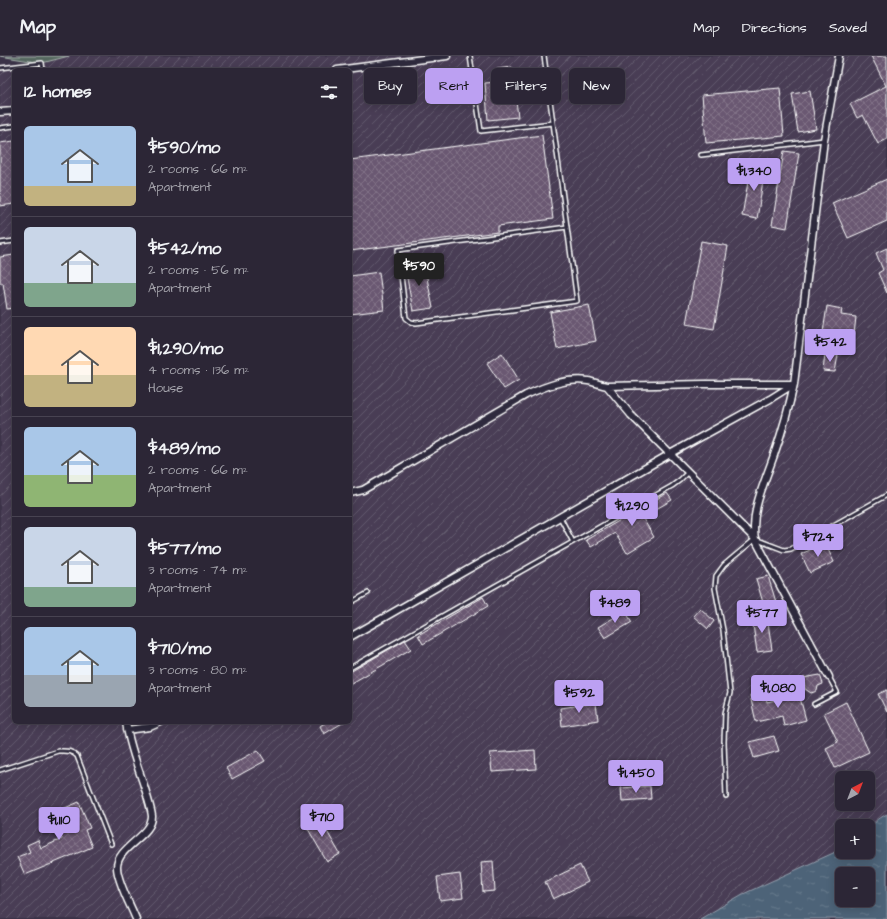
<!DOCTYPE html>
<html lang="en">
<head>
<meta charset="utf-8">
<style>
  body { margin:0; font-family:"Architects Daughter",sans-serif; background:#342e3e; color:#f1f3f6; height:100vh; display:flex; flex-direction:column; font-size:15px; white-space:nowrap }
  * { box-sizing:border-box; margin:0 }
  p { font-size:13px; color:#a6a5ad }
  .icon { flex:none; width:22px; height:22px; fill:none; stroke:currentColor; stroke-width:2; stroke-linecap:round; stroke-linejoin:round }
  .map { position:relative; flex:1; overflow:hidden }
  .side { position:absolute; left:12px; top:12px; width:340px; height:656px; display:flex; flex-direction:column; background:#2c2636; border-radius:6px; box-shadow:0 2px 10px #0003,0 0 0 1px #484351 }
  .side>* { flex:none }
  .guide { position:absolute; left:364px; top:12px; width:380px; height:36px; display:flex; gap:8px }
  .needle { width:26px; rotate:42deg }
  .fabs { position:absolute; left:835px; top:715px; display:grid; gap:8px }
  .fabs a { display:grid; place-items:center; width:40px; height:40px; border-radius:6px; background:#2c2636; box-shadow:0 2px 10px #0003,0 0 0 1px #484351; font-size:20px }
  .price { position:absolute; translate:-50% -34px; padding:0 9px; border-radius:4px; background:#bca0f2; color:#111; font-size:13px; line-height:26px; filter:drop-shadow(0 1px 2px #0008) }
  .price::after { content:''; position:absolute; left:50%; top:24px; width:12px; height:9px; margin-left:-6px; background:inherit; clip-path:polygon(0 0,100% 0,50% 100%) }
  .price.on { background:#222; color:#fff }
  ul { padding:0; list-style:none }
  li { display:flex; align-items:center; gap:12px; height:100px; padding:0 12px }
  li+li { border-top:1px solid #484351 }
  li span { display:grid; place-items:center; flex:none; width:112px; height:80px; border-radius:6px; color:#555 }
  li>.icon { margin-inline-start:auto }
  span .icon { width:48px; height:48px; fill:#fffc; stroke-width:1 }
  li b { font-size:17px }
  h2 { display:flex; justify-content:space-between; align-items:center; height:48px; padding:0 12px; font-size:17px }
  .pill { padding:0 14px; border-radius:6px; background:#2c2636; box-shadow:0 2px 10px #0003,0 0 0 1px #484351; font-size:14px; line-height:36px }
  .pill.on { background:#bca0f2; color:#111 }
  header { display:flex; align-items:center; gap:24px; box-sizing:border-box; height:56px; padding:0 20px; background:#2c2636; border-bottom:1px solid #484351 }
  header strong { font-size:19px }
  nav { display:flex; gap:22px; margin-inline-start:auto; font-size:14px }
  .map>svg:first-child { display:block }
  .industrial { fill:url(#industrial-furrows); fill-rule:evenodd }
  .green { fill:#566860; stroke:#aab4b0 }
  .water { fill:url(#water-ripples); stroke:#94a1ae; fill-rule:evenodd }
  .building { fill:url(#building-cross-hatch); stroke:#fff }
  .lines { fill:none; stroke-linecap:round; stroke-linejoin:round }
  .lane-casing { stroke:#fff; stroke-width:6 }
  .street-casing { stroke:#fff; stroke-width:9 }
  .lane { stroke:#2f2a3d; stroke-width:3 }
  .street { stroke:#2f2a3d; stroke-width:6 }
</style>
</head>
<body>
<header>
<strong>Map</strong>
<nav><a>Map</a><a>Directions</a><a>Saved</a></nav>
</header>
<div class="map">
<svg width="887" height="863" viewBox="0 0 887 863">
  <defs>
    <pattern id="industrial-furrows" width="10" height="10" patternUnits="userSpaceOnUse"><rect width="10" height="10" fill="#493e55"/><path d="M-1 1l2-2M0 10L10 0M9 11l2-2" fill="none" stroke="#645b6e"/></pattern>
    <pattern id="water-ripples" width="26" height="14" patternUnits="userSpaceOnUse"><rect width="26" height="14" fill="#4d6378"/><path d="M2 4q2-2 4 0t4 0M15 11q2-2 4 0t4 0" fill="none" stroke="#687a8c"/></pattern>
    <pattern id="building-cross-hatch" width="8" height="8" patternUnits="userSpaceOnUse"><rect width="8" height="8" fill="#6b5972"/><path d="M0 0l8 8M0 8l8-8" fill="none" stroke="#817287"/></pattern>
  </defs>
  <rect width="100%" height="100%" fill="#3b3348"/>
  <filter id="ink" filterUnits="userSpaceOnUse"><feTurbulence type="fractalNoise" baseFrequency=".025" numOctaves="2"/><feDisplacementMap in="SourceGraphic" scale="8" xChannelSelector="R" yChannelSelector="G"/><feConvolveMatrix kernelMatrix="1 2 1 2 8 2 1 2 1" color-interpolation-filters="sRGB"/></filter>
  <g filter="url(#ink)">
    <path class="industrial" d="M69 0H887V758L878 763 868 777V770H842V793L741 839 700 863H0V12L42 7ZM14 14H350V666H14ZM842 722H868V748H842Z"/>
    <path class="green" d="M0 0H69L42 7Z"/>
    <path class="water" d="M887 758V863H700L741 839 842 793V796H868C868 776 868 768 887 758ZM842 818H868V844H842Z"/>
    <path class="building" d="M871 0H887V83L878 88 863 59 857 62 850 48 886 30Z
      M512 11 514 27 543 23 544 33 515 36 518 61 488 64 485 27 498 26 497 13Z
      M780 32 784 80 706 87 702 39Z
      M810 35 816 73 798 76 792 38Z
      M542 79 553 163 498 170V176L350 195V104Z
      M14 85V148L0 150V87Z
      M784 95 799 97 787 172 772 169Z
      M751 109 765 112 757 163 742 160Z
      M887 123V165L848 182 832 147Z
      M701 185 728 190 714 273 686 268Z
      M887 192V237L878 217 883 214 876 197Z
      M14 199V252L7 253 3 227H0V201Z
      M424 207 433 252 413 255 405 211Z
      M379 216 384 254 350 258V220Z
      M589 249 596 285 557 293 550 256Z
      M827 250 842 253 841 259 856 261 854 279 847 278 845 286 822 283Z
      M502 297 519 324 504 333 487 307Z
      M825 298 838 299 835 316 823 315Z
      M667 437 672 444 642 461 654 481 627 497 615 477 591 491 586 484Z
      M825 487 834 506 810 517 801 498Z
      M768 520 776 546 764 550 756 523Z
      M483 541 488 550 423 588 418 579Z
      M700 552 714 565 708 573 693 560Z
      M625 555 632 566 605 582 598 571Z
      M767 560 772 594 757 596 752 562Z
      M405 584 411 593 350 628V616Z
      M820 619 823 628 818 630 817 635 811 637 805 633 803 622Z
      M887 634V656L878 638Z
      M765 635 767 646 799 638 806 664 784 670 782 660 756 666 750 639Z
      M846 646 869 696 835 712 826 692 838 686 824 657Z
      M596 647 598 664 562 670 560 652Z
      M326 666H344L324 678 320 670Z
      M774 680 779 695 754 702 749 686Z
      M258 694 265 705 232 723 226 712Z
      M535 694 536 713 492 716 490 697Z
      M650 730 651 743 622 745 621 732Z
      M79 746 90 772 85 774 92 791 25 819 17 801 30 796 27 789 38 784 41 792 62 783 51 758Z
      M317 758 340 798 327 806 304 766Z
      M493 805 495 835 483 836 481 806Z
      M580 809 588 826 553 843 545 826Z
      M460 818 463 842 440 845 437 821Z"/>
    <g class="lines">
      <defs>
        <path id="lane" d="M470 0 481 75 553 67
          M544 0 577 245 416 267 411 266 406 262 398 194 567 171
          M0 12 42 7 43 14
          M0 72 14 70
          M701 99 824 84
          M0 187 14 185
          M560 461 573 486
          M350 547 368 537
          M350 612 672 430 680 424 688 416
          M814 648 837 636 829 621
          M0 714 58 695C66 695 71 694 77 700L111 788
          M726 741 724 686 725 657 730 637 723 574 715 532 716 520 724 509 755 483 784 494 791 493 887 439"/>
        <path id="street" d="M337 14 447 0
          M0 56 14 55
          M794 328H704L607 330 631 359 755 483 829 621
          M350 437 363 434 526 339C546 330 566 322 588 325 594 326 601 329 607 330
          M755 483C750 455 765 426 774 399 782 376 789 352 794 328L824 84 839 0
          M350 581 670 398 770 343 794 328
          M126 666C129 690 139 713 146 736 148 744 151 752 152 760 153 780 116 791 117 812 118 827 130 848 136 863
          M127 674 150 671 161 666"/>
      </defs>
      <use href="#lane" class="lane-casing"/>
      <use href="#street" class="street-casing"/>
      <use href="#lane" class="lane"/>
      <use href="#street" class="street"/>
    </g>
  </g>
</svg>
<div class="fabs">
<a><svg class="needle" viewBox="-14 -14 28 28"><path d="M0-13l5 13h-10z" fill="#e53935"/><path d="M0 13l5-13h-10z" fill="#a6a5ad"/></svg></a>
<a>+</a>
<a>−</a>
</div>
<b class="price" style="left:754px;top:136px">$1,340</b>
<b class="price on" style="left:419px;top:231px">$590</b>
<b class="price" style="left:830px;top:307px">$542</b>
<b class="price" style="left:632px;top:471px">$1,290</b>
<b class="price" style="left:818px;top:502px">$724</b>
<b class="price" style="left:615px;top:568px">$489</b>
<b class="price" style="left:762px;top:578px">$577</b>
<b class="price" style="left:778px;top:653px">$1,080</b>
<b class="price" style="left:579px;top:658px">$592</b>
<b class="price" style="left:636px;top:738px">$1,450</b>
<b class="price" style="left:322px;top:782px">$710</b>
<b class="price" style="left:59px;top:785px">$1,110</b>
<div class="guide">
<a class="pill">Buy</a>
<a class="pill on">Rent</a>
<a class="pill">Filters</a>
<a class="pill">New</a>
</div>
<section class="side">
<h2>12 homes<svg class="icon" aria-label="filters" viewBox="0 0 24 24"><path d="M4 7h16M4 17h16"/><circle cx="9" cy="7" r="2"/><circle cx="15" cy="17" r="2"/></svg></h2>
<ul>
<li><span style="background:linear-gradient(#a9c7e8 75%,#c2b280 0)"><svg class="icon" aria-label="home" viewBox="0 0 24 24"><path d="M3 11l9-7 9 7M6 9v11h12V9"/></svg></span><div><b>$590/mo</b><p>2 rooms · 66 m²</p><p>Apartment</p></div></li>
<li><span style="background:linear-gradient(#c9d6e8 70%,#7fa58c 0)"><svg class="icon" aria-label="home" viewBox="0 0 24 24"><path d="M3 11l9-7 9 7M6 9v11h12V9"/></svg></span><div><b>$542/mo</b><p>2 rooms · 56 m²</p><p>Apartment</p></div></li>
<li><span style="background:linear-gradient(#ffd9b3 60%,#c2b280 0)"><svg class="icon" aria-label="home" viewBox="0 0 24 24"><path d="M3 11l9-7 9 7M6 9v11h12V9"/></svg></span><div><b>$1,290/mo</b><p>4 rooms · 136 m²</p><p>House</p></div></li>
<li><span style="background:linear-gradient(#a9c7e8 60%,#8fb573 0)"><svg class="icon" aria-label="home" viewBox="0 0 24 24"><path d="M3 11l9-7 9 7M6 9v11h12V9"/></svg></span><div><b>$489/mo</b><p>2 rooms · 66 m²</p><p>Apartment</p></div></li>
<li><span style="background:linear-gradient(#c9d6e8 75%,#7fa58c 0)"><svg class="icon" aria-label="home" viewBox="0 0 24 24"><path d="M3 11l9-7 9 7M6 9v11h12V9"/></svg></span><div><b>$577/mo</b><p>3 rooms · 74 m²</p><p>Apartment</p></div></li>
<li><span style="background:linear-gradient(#a9c7e8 60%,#9aa5b1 0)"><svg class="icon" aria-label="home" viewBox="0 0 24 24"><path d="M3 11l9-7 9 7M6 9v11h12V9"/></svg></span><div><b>$710/mo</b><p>3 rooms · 80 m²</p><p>Apartment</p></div></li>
</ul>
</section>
</div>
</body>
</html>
